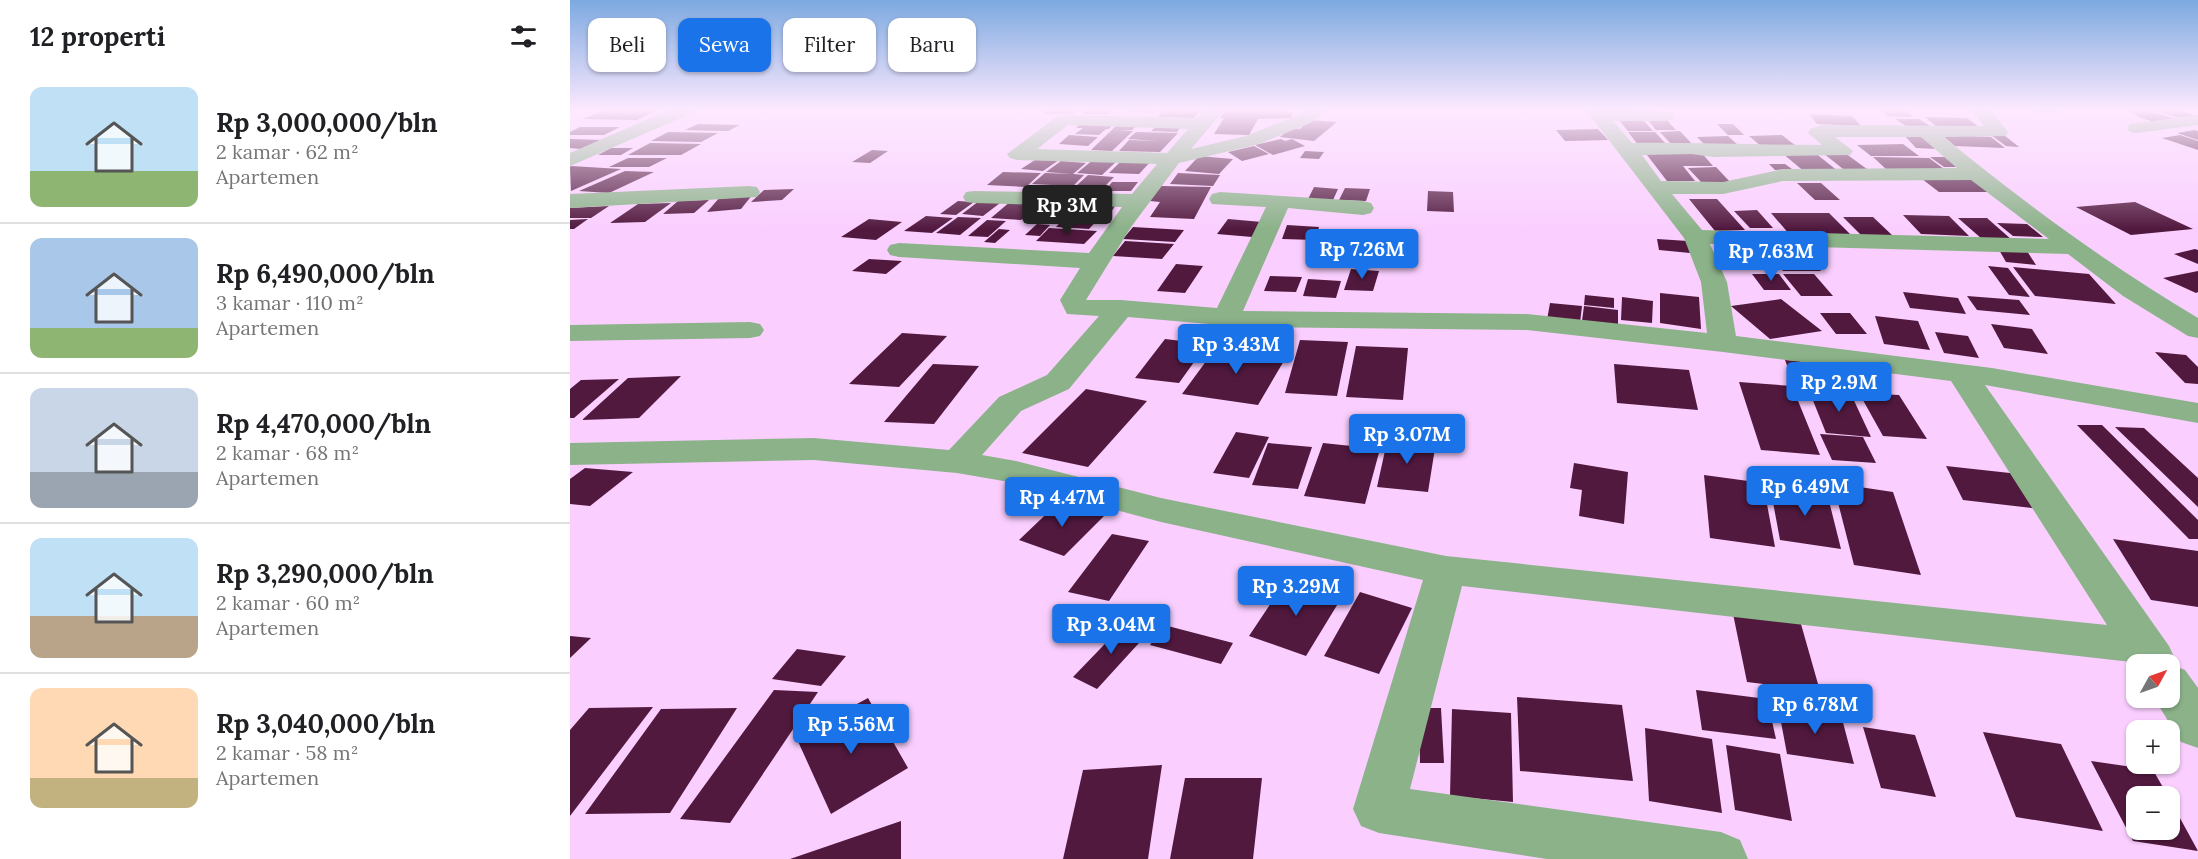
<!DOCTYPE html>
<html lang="id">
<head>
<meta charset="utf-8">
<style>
  body { margin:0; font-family:Lora,serif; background:#f6f6f6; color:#202124; height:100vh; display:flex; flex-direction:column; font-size:22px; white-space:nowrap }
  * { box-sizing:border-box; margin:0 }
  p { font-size:20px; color:#757577 }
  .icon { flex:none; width:33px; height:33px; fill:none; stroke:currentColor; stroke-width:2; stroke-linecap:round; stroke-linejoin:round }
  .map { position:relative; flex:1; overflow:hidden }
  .drawer { display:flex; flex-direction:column; background:#fff; width:570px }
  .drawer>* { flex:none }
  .banner { position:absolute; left:18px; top:18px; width:570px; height:54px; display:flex; gap:12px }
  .needle { width:39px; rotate:50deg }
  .controls { position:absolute; left:1556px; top:654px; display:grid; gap:12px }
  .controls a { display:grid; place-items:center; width:54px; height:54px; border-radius:12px; background:#fff; box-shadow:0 2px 4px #0004; font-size:30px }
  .price { position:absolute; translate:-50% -51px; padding:0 14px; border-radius:6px; background:#1a73e8; color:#fff; font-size:20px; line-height:39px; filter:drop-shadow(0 2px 3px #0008) }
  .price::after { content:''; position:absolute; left:50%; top:36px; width:18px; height:14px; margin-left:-9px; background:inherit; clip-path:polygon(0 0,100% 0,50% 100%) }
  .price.selected { background:#222; color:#fff }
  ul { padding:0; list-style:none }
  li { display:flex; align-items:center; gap:18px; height:150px; padding:0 30px }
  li+li { border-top:2px solid #e0e0e0 }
  li span { display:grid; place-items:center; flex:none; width:168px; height:120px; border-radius:12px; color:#555 }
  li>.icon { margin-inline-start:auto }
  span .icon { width:72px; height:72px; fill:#fffc; stroke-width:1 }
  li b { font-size:26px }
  h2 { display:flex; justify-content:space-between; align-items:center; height:72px; padding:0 30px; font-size:26px }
  .pill { padding:0 21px; border-radius:12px; background:#fff; box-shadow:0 2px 4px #0004; font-size:21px; line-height:54px }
  .pill.selected { background:#1a73e8; color:#fff }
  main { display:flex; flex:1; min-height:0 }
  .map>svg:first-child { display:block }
  .building { fill:#52193f }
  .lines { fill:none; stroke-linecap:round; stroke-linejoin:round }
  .minor { fill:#8cb28a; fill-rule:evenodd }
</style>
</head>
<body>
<main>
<section class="drawer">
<h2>12 properti<svg class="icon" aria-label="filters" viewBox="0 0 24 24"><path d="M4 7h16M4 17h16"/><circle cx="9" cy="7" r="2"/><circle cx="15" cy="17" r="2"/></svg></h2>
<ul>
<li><span style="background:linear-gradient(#bfe0f5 70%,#8fb573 0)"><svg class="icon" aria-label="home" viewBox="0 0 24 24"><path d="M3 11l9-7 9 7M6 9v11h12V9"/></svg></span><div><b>Rp 3,000,000/bln</b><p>2 kamar · 62 m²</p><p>Apartemen</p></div></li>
<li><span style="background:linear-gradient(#a9c7e8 75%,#8fb573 0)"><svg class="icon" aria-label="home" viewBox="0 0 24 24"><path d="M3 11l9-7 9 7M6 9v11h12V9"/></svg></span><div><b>Rp 6,490,000/bln</b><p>3 kamar · 110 m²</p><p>Apartemen</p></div></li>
<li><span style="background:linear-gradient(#c9d6e8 70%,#9aa5b1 0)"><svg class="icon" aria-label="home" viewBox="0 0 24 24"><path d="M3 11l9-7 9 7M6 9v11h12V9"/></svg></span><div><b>Rp 4,470,000/bln</b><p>2 kamar · 68 m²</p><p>Apartemen</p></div></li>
<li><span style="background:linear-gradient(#bfe0f5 65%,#b9a48a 0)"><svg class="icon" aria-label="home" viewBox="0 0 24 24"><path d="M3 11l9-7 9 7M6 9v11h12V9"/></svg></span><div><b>Rp 3,290,000/bln</b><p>2 kamar · 60 m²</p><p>Apartemen</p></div></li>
<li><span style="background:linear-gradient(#ffd9b3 75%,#c2b280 0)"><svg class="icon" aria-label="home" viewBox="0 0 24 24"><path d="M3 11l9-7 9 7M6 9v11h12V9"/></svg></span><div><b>Rp 3,040,000/bln</b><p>2 kamar · 58 m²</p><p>Apartemen</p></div></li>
</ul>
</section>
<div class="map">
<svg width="1628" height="859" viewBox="0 0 1628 859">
  <rect width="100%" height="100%" fill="#facfff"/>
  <path class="building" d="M36 109H90L67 120 13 119Z
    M478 109H508L503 114H473Z
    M516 109H542L539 114H512Z
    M557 109H587L584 113 554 111Z
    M595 109H610L630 110 624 118 588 117Z
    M682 109 723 112 721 118 688 119 679 135 644 134 654 118H650L656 110Z
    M1311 109H1335L1343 117 1317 116Z
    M1574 109 1609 120 1587 123 1569 117 1559 110Z
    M1604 109 1627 116 1610 118 1581 110Z
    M1239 114 1282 116 1291 126 1247 124Z
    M1355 117 1397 118 1409 127 1366 126Z
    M1077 119H1096L1106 130H1086Z
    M1325 119H1349L1360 126H1336Z
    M739 120 767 122 744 141 710 137 721 128 730 129Z
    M1049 120H1073L1083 131H1058Z
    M512 122 544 123 539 129H536L529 135 505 134 513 128H506Z
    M549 123 568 124 562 130H549L563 131 542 151 521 150Z
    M128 124 170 125 158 131 115 130Z
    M589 124 612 125 607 132 581 131Z
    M1147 124H1163L1174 135H1158Z
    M10 127H50L34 135H0V132Z
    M1028 129 1038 140 995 141 986 130Z
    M1625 130 1628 131V140L1607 133Z
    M1110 131 1122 144H1101L1090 132Z
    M98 132 148 133 131 142 81 141Z
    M566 132 608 133 590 152 549 151 559 140 588 141 558 139Z
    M1058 132H1085L1097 145 1069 146Z
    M1333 134 1353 135 1368 149 1346 148Z
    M499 135 528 137 518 146 489 144Z
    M1212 135 1226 146 1192 147 1179 136Z
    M1372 135 1421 137 1435 148 1385 146Z
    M1421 135H1434L1449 147 1436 146Z
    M1610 135 1628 141V150L1592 138Z
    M1158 136 1168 145 1136 146 1127 137Z
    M0 139 32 140 11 149 0 148Z
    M711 139 715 141 722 139 735 146 703 155 685 145Z
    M80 143 131 144 111 155H58Z
    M1333 144 1349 156H1301L1287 145Z
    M684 146 699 154 672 161 658 152Z
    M41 148H63L51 155H28Z
    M302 150 318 151 300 163 282 162Z
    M1129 150 1143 166H1113L1125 181H1097L1074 151Z
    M735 151 754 152 749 159 730 158Z
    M1244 152 1269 172 1236 173 1212 153Z
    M1253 153H1275L1301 172 1278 173Z
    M629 156 663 159 649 174 615 171Z
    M1303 157 1359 158 1374 169H1316Z
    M1360 157H1375L1389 167H1374Z
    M58 158H97L79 167H39Z
    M468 158 489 160 473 171 451 169Z
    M524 159 548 160 532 175 507 173Z
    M553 159 582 160 569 174 539 173Z
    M491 161 516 163 503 174 476 172Z
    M1199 164H1215L1222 169 1205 170Z
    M0 167 1 166 51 169 1 191Z
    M1146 167 1161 183H1132L1118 168Z
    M55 171 84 172 39 193 9 191Z
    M433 172 471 173 456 187 417 185Z
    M475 173 504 174 514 175 503 186 462 184Z
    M608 173 650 175 643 186 600 184Z
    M518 175 544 177 532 189 505 187Z
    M1352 179H1404L1423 192H1369Z
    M542 182H568L561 191H535Z
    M1227 183H1251L1270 200H1245Z
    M591 186 641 187 624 219 580 217 590 202 580 201Z
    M744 187 768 189 763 200 738 199Z
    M775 188 800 189 796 201 769 200Z
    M224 189 212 200 181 202 194 190Z
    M858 191 883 192 884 212 857 211Z
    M183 194 171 209 137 212 150 197Z
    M1119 199H1147L1175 230 1145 231Z
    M139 200 124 213 93 214 108 201Z
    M388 201 404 202 386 215 370 214Z
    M409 201 430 203 413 216 392 214Z
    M441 201 471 204 451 220 421 218Z
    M515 202H548L541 212 507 211Z
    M1565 202 1623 229 1561 235 1506 207Z
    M101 203 75 222 40 223 68 204Z
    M477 203 501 205 482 222 457 220Z
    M39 206 21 218H0V208Z
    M1187 210 1203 228H1180L1164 211Z
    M499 213 532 215 519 229 486 227Z
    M1201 213H1259L1281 235H1220Z
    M1333 215 1379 216 1399 236 1351 234Z
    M356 216 383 218 362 233 334 231Z
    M388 217 411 218 390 235 366 233Z
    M1273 217H1303L1323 236H1292Z
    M1388 218H1417L1442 240 1412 239Z
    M18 219 4 229H0V220Z
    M299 219 332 222 306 240 271 237Z
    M658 219 692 222 682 237 647 234Z
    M417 220 436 221 418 237 398 236Z
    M1427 223 1457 224 1473 237 1443 236Z
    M467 224 480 225 470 236 455 235Z
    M717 225 749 227 745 240 712 239Z
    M563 227 614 230 605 242 553 239Z
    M479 228 527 231 514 244 466 241Z
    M429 229 440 230 425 243 414 242Z
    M791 230 820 231 815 248 785 246Z
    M1087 239 1118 241 1120 253 1089 250Z
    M555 241 604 244 592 259 543 256Z
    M1152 248H1184L1200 268 1166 269Z
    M1428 248 1457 251 1466 265 1436 262Z
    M1625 249 1628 250V264L1604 254Z
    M1196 250H1233L1251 271H1213Z
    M299 259 332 261 316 274 282 271Z
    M606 264 633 266 615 293 587 291Z
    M1418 266 1438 268 1460 297 1439 295Z
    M1443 267 1519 274 1546 304 1465 296Z
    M781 269 809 271 803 291 774 290Z
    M1628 271V292L1626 293 1593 278Z
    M1182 274H1209L1221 290H1194Z
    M1213 274H1244L1263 296H1231Z
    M700 276 732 277 726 292 694 291Z
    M738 279 771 281 766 298 733 296Z
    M1333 292 1388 298 1396 314 1340 308Z
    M1090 293 1129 297 1131 329 1090 323Z
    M1015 295 1044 298V308L1014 305Z
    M1397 296 1449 300 1460 315 1407 310Z
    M1052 297 1083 301 1082 323 1051 320Z
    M1211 299 1252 331 1200 339 1161 306Z
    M980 303 1012 306 1010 323 977 320Z
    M1014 306 1048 310V325L1012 321Z
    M1250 313H1280L1297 334H1266Z
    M1305 316 1348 321 1360 350 1314 344Z
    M1421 324 1462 329 1478 354 1434 348Z
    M1365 332 1398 336 1409 358 1374 353Z
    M332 333 377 336 329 387 279 384Z
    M595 339 637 344 609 383 565 378Z
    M730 340 778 342 767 396 715 393Z
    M648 345 718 354 688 405 612 394Z
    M786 346 838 348 833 400 776 397Z
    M1585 352 1616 355 1628 367V384L1615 383Z
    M1215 360 1231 361 1234 369 1266 372 1273 388 1224 384Z
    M363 364 409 366 364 424 314 422Z
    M1044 364 1119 370 1128 410 1047 403Z
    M111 376 69 418 12 420 58 378Z
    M49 379 4 418H0V389L11 380Z
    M1169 382 1222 386 1250 455 1191 450Z
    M1238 388 1280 392 1301 437 1256 433Z
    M516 389 577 401 518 467 452 453Z
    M1289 393 1329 395 1357 439 1313 436Z
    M1507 425H1532L1628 520V539H1619Z
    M1545 427 1574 428 1628 478V507Z
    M666 432 699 437 679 478 643 473Z
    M1250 434 1293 437 1306 463 1262 460Z
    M818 437 866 442 858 492 807 487Z
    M698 443 742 447 728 489 682 485Z
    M753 443 810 449 795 504 734 496Z
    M1004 463 1058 472 1054 524 1009 516 1012 490 1000 488Z
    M1376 466 1449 474 1470 509 1393 500Z
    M15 468 63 472 20 506 0 504V479Z
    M1134 475 1193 483 1205 547 1140 538Z
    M1263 483 1323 492 1351 575 1284 565Z
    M1200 486 1257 493 1271 549 1210 540Z
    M491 500 535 515 494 556 449 540Z
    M542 534 579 541 539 601 498 592Z
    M1543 539 1628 551V607L1581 600Z
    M717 579 772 597 736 656 679 636Z
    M790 592 842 608 809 674 754 656Z
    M1162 609 1229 617 1250 691 1177 682Z
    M556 622 579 632 527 689 503 677Z
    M594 625 663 643 651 664 580 645Z
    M0 636 21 638 0 658Z
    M227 649 276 656 251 686 202 679Z
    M204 690 248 692 160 823 110 819Z
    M1126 690 1197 699 1206 739 1132 730Z
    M947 697 1052 705 1063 781 950 771Z
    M298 698 338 768 261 814 226 737Z
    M1208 706 1271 715 1284 764 1217 754Z
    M83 707 0 816V730L19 708Z
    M167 708 100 813 15 814 91 709Z
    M849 708H871L874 763H850Z
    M882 709 941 713 943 802 880 796Z
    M1293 727 1345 735 1366 797 1311 788Z
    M1075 728 1142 739 1152 813 1079 801Z
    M1413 732 1491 744 1533 831 1446 817Z
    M1156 745 1210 754 1222 821 1165 810Z
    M1521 761 1583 770 1598 796H1566V830H1599V798L1628 851 1563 841Z
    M592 765 578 859H493L513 770Z
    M615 778H692L683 859H600Z
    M331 821V859H220Z"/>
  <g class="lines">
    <path class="minor" d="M101 109H125L122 113 0 166V153Z
      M636 109H655L621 149 676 136 728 115 736 109H757L740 123 689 144 609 163 561 227 516 300H551L647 308 696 207 642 204 639 199 642 194 650 192 793 201 801 203 804 208 801 213 793 215 718 208 673 311 957 314 1137 333 1131 282 1114 238 1015 109 1101 112 1104 116 1101 120 1095 121H1043L1062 143C1126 142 1189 145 1252 145L1238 133 1240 129 1252 125 1414 126 1400 109H1419L1438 132 1436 136 1374 137C1453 202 1540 266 1628 318V338L1618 336 1553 296 1498 254 1140 244 1157 282 1166 336 1422 368 1628 403V423L1415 385 1599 646 1605 659 1602 665 1615 670 1628 688V748L1611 742 1584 698H1599V664H1566V669L1561 662 892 586 840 789 1151 832 1170 840 1178 859H977L809 833 791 826 783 809 853 580 591 522 445 483 387 473 244 460 0 465V443L244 438 379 450 429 397 477 375 529 316 497 314 490 300 510 268 329 257 320 255 317 250 320 245 329 243 519 253 552 207 404 203 396 202 393 197 396 192 404 191 562 194 587 164 447 160 440 158 437 154 488 116 494 115 628 118ZM498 125 618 129 597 153 467 149ZM1265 137H1351L1387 168 1213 169 1153 182 1091 181 1072 155 1121 154 1143 157 1280 155 1283 151ZM1401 180 1479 239 1132 230 1102 194H1153L1213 181ZM558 317 674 327 957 330 1153 352 1381 381 1537 625 876 556 591 498 446 461 412 455 451 411 499 389Z
      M1461 109H1490L1487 113H1464Z
      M1628 115V125L1566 133 1560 132 1557 128 1560 124 1566 123Z
      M179 186 187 187 190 192 187 197 0 208V194Z
      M180 322 190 324 194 330 190 336 180 338 0 341V325Z"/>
  </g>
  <linearGradient id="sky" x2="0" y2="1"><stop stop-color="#7ca9e0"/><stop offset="0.48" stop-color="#fde9ff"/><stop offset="1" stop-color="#fde9ff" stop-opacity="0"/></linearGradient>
  <rect width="1628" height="229" fill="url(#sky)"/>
</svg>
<div class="controls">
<a><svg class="needle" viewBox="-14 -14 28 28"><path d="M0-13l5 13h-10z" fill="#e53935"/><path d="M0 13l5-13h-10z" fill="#757577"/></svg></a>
<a>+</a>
<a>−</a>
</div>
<b class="price selected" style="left:497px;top:236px">Rp 3M</b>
<b class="price" style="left:792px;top:280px">Rp 7.26M</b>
<b class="price" style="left:1201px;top:282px">Rp 7.63M</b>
<b class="price" style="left:666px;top:375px">Rp 3.43M</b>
<b class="price" style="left:1269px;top:413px">Rp 2.9M</b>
<b class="price" style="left:837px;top:465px">Rp 3.07M</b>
<b class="price" style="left:1235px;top:517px">Rp 6.49M</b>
<b class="price" style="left:492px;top:528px">Rp 4.47M</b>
<b class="price" style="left:726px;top:617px">Rp 3.29M</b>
<b class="price" style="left:541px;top:655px">Rp 3.04M</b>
<b class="price" style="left:1245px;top:735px">Rp 6.78M</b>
<b class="price" style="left:281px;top:755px">Rp 5.56M</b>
<div class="banner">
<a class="pill">Beli</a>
<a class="pill selected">Sewa</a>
<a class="pill">Filter</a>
<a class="pill">Baru</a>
</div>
</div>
</main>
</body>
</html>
